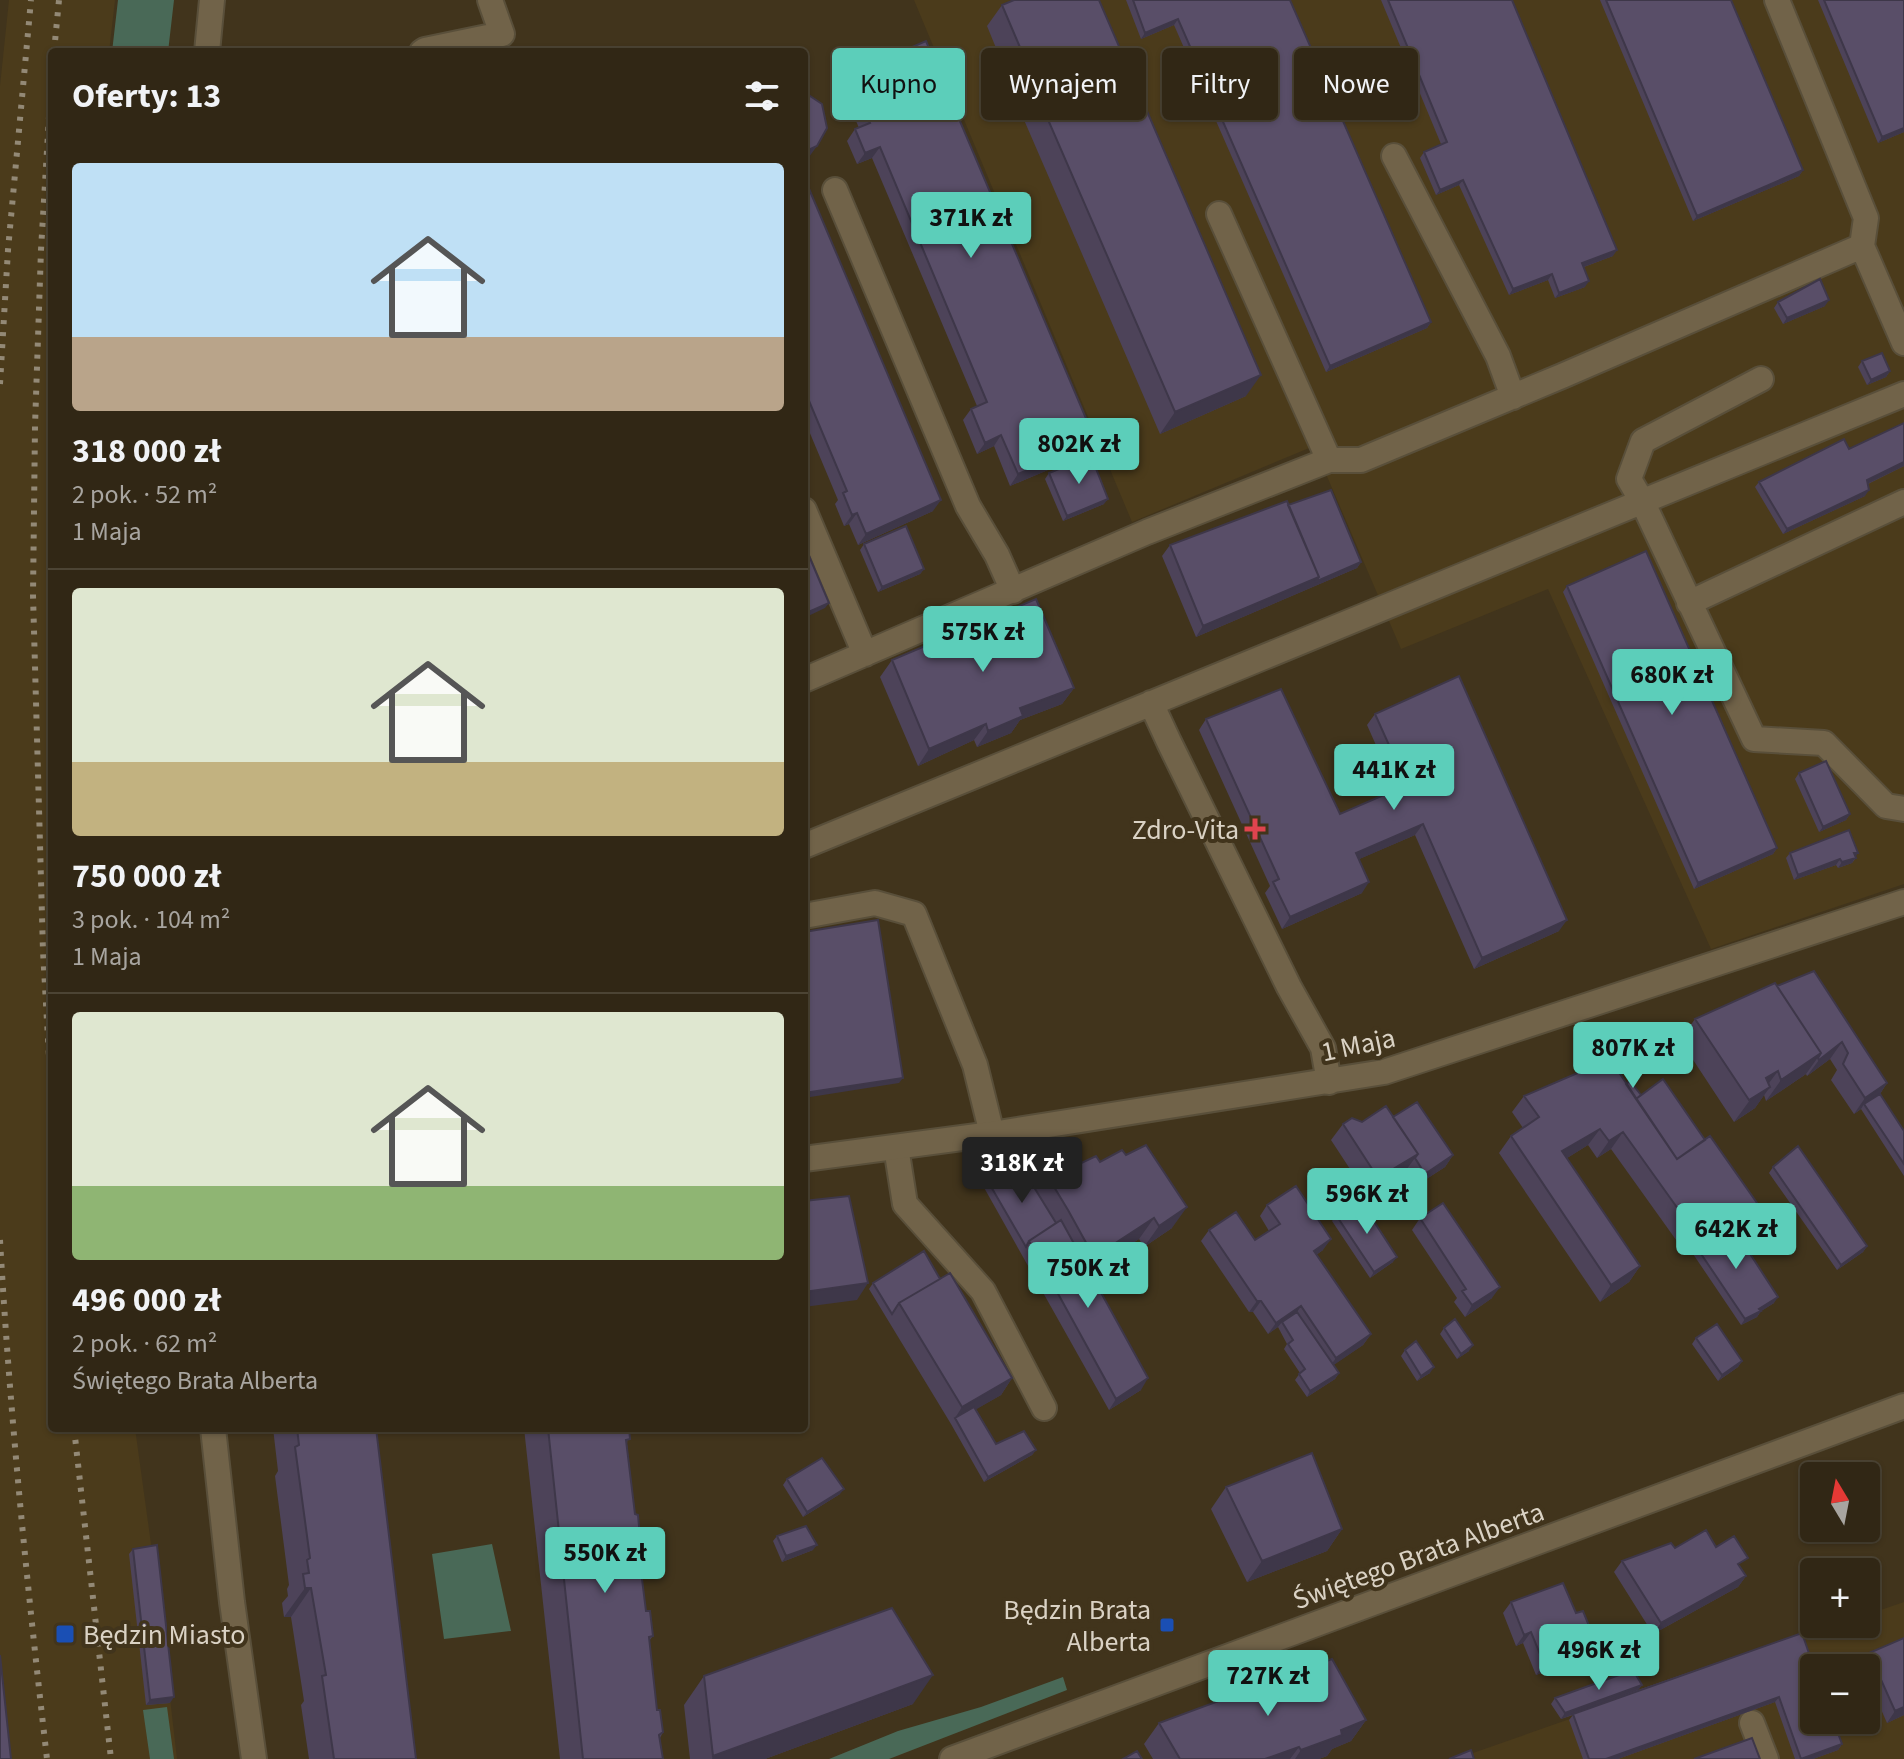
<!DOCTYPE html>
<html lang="pl">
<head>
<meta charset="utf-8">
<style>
  body { margin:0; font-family:"Source Sans 3",sans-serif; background:#392f1e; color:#f1f3f6; height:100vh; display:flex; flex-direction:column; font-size:30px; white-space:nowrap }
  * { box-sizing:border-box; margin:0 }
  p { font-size:26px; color:#a8a5a0 }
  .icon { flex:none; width:44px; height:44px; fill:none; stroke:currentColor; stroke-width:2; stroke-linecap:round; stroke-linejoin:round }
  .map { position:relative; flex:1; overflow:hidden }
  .side { position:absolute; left:48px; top:48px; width:760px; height:1384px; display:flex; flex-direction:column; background:#312715; border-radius:8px; box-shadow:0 2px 6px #0004,0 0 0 2px #4c4434 }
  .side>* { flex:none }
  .banner { position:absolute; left:832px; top:48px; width:760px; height:72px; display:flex; gap:16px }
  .needle { width:52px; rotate:350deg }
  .fabs { position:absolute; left:1800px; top:1462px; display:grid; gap:16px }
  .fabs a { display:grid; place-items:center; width:80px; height:80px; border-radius:8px; background:#312715; box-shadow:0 2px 6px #0004,0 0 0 2px #4c4434; font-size:40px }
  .price { position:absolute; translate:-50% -68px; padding:0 18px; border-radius:8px; background:#5cceba; color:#111; font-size:26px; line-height:52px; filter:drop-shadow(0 2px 4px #0008) }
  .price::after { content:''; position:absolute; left:50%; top:48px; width:24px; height:18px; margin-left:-12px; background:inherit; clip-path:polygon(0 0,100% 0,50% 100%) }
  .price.active { background:#222; color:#fff }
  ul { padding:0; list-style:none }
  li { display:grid; align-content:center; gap:16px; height:424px; padding:0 24px }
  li+li { border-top:2px solid #4c4434 }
  li span { display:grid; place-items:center; height:248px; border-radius:8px; color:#555 }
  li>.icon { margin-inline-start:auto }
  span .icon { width:144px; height:144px; fill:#fffc; stroke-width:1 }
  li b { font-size:34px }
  h2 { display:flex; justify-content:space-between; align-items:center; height:96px; padding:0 24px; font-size:34px }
  .pill { padding:0 28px; border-radius:8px; background:#312715; box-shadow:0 2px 6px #0004,0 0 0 2px #4c4434; font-size:28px; line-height:72px }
  .pill.active { background:#5cceba; color:#111 }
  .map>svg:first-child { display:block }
  .built { fill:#4b3b1b; fill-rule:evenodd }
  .green { fill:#496957 }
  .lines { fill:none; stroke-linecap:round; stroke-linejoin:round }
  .lane-casing { stroke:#594f3a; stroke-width:28 }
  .street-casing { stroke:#594f3a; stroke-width:28 }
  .secondary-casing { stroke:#594f3a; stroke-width:28 }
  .lane { stroke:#716349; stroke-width:24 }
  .street { stroke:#716349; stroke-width:24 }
  .secondary { stroke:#716349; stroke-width:24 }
  .rail { stroke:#938976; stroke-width:6; stroke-dasharray:4 8; stroke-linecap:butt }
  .wall { fill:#4d4359 }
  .shaded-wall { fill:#3e3749 }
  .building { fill:#594e68; stroke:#3e3749; stroke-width:2 }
  .health-dot { fill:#e0444e; stroke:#41341c; stroke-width:3 }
  .transit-dot { fill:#1a4fb4; stroke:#41341c; stroke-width:3 }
  .labels { text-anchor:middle; stroke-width:8; stroke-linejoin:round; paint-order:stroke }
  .poi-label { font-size:28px; fill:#dad2c4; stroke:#41341c; text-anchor:end }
  .street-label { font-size:28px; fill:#dad2c4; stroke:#41341c }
</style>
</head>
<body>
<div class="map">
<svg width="1904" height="1759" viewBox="0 0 1904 1759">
  <rect width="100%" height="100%" fill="#41341c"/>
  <path class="built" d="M9 0H115L109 52H52V1428H135L151 1544 153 1551 177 1759H0V86Z
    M914 0H1904V884L1711 949 1548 589 1401 649 1314 446 1132 522Z
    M1904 1602V1759H1475L1473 1753 1841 1624H1866V1615ZM1814 1668H1866V1720H1814Z"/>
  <path class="green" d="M118 0H174L168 52H112Z
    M492 1544 511 1631 444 1639 432 1554Z
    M1063 1677 1067 1690 889 1759H829L898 1731 981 1707Z
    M167 1707 174 1759H150L143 1710Z"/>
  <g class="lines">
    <defs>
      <path id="lane" d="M1777 0 1866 218 1862 246
        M422 52 425 50 502 34 490 0
        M1394 156 1498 356 1513 397
        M835 190 968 506 997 555 1013 591
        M1219 214 1329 460
        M1761 379 1643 441 1629 479 1643 503 1754 739 1824 743 1886 806 1904 809
        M804 510 865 654
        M1689 603 1904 502
        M804 680 1147 532 1329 460H1361L1562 376 1862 246 1904 343
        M1151 703 1169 742 1289 987 1323 1048 1329 1082
        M804 846 1904 394
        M804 916 875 903 914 914 975 1065 992 1134
        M896 1147 905 1204 983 1291 1044 1408
        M1752 1723 1766 1759"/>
      <path id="street" d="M804 1159 992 1134 1384 1072 1904 902
        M952 1759 1904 1406"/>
      <path id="secondary" d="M207 52 212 0
        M213 1428 232 1602 254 1759"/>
    </defs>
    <use href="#lane" class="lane-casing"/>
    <use href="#street" class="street-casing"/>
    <use href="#secondary" class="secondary-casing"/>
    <use href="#lane" class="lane"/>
    <use href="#street" class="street"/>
    <use href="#secondary" class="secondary"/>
    <path class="rail" d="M54 52 59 0
      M52 67 41 250 35 426 33 595 43 951 52 1109
      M0 384 8 250 31 0
      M0 1240C10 1414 27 1586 47 1759
      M74 1428 111 1759"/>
  </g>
  <path class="wall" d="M1126 0H1290L1431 322 1427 328 1326 372 1174 25 1141 39Z
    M1381 0H1512L1613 256 1584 267 1585 287 1555 298 1548 280 1509 295 1459 185 1436 195 1420 158 1424 152 1441 144Z
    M1600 0H1731L1803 170 1799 176 1693 221Z
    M1818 0H1904V132L1878 143Z
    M1002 5 1246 396 1160 434 1018 106 1007 111 993 80 1003 65 987 26Z
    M849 74 1096 442 1088 453 1010 486 994 446 977 454 963 420 971 409 977 406 872 158 857 164 847 141 855 129 859 128 841 85Z
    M804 177 933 511 858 545 849 524 844 526 835 504 838 500 804 419Z
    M1778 302 1825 306 1783 324 1774 308Z
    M1862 361 1890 371 1886 377 1867 385 1858 367Z
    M1849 449 1904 466 1868 484 1865 496 1783 534 1755 487 1759 482Z
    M1049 473 1104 504 1063 521 1045 479Z
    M1288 505 1361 562 1357 568 1196 637 1162 556 1170 545Z
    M864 544 924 569 920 574 878 592 860 550Z
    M1567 586 1777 848 1773 854 1694 889 1563 592Z
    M892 660 1074 688 1062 704 1020 720 1011 733 977 747 974 740 918 766 880 677Z
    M1375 714 1559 931 1474 969 1415 835 1359 859 1362 893 1282 929 1265 893 1270 886 1199 730 1206 719 1340 814 1396 790 1367 725Z
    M1799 773 1850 814 1846 820 1819 832 1795 779Z
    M1790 853 1856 858 1852 863 1838 868 1836 865 1794 880 1786 858Z
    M1777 986 1887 1083 1880 1094 1904 1131V1176L1861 1109 1854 1114 1831 1080 1837 1070 1830 1059 1807 1076 1806 1074 1766 1101 1764 1095 1755 1108 1734 1122 1680 1040 1695 1019Z
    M1641 1095 1705 1140 1757 1203 1745 1220 1733 1227 1774 1303 1761 1311 1757 1317 1741 1325 1689 1248 1684 1251 1611 1149 1597 1158 1588 1145 1567 1158 1640 1266 1629 1282 1600 1302 1499 1153 1511 1136 1523 1128 1512 1112 1524 1096Z
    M1393 1117 1453 1155 1445 1167 1417 1185 1407 1169 1367 1195 1331 1140 1343 1124Z
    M1100 1162 1172 1228 1144 1247 1139 1239 1089 1271 1141 1390 1109 1410 982 1184 986 1178 1031 1182 1042 1167H1073Z
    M1773 1167 1867 1246 1863 1252 1837 1270 1769 1173Z
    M1267 1205 1323 1250 1316 1255 1371 1334 1363 1345 1333 1365 1339 1373 1335 1379 1307 1397 1295 1380 1300 1373 1284 1349 1287 1344 1278 1327 1268 1334 1253 1312H1249L1201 1241 1209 1230 1255 1240 1269 1231 1260 1216Z
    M1336 1215 1393 1262 1370 1278 1332 1221Z
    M1420 1218 1492 1298 1465 1317 1454 1302 1457 1298 1412 1230Z
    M940 1279 1012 1378 1001 1395 976 1409 996 1444 1036 1450 1032 1455 984 1482 951 1424 869 1289 873 1283Z
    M1444 1328 1469 1351 1457 1359 1440 1334Z
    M1696 1338 1742 1361 1738 1367 1718 1381 1692 1344Z
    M1405 1350 1430 1373 1417 1381 1401 1356Z
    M273 1428H376L416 1759H309L301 1705 304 1701 291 1617H284L282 1603 288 1596 287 1589 289 1585 275 1476 278 1471Z
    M524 1428H629L627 1444 646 1611 653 1636 649 1641 657 1710 663 1732 660 1738 663 1759H560Z
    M787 1479 840 1494 803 1517 783 1485Z
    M1226 1487 1342 1529 1327 1551 1247 1582 1211 1509Z
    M777 1536 813 1550 782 1562 773 1541Z
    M1716 1547 1741 1568 1746 1576 1738 1587 1653 1634 1614 1572 1622 1561 1675 1548Z
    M133 1549 170 1703 146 1705 129 1554Z
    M1511 1602 1576 1613 1596 1643 1588 1654 1574 1660 1570 1666 1556 1672 1554 1668 1536 1675 1523 1643 1516 1646 1503 1613Z
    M1802 1633 1842 1744 1838 1750 1813 1759H1795L1775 1702 1618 1759H1583L1569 1720 1573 1715 1561 1719 1551 1704 1555 1698 1642 1685 1638 1690Z
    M1904 1638V1715L1887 1723 1866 1675V1668H1863L1862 1665 1869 1653Z
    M704 1676 913 1704 765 1759H690L684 1705Z
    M1366 1720 1351 1741 1332 1749 1327 1756 1319 1759H1153L1144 1744 1159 1723Z"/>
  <path class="shaded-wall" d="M1178 19 1174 25 1141 39 1145 33Z
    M1033 85 1018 106 1007 111 1021 90Z
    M1904 128V132L1878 143 1882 137Z
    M817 146 809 157 804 159V152Z
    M880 147 872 158 857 164 865 153Z
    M1803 170 1799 176 1693 221 1697 216Z
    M1463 180 1459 185 1436 195 1440 190Z
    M1617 250 1613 256 1578 269 1582 263Z
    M1552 274 1548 280 1509 295 1513 289Z
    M1589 281 1585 287 1555 298 1559 293Z
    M1829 300 1825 306 1783 324 1787 318Z
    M1431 322 1427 328 1326 372 1330 366Z
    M1890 371 1886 377 1867 385 1871 380Z
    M1261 375 1246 396 1160 434 1175 412Z
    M1001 435 994 446 977 454 985 443Z
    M1096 442 1088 453 1010 486 1018 474Z
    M1904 462V466L1863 486 1867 480Z
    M1869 490 1865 496 1783 534 1787 529Z
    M1108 499 1104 504 1063 521 1067 516Z
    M941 500 933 511 858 545 866 534Z
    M857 513 849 524 844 526 852 515Z
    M1361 562 1357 568 1196 637 1203 626 1319 577Z
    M924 569 920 574 878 592 882 587Z
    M829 603 825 608 804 618V614Z
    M1074 688 1062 704 1020 720 1011 733 977 747 988 731 1020 708Z
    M986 724 974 740 918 766 929 749Z
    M1850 814 1846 820 1819 832 1823 827Z
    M1423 824 1415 835 1348 864 1356 853Z
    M1777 848 1773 854 1694 889 1698 883Z
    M1854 853H1858L1852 863 1838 868 1842 862Z
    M1840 859 1836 865 1794 880 1798 875Z
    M1369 882 1362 893 1282 929 1290 917Z
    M1567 920 1559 931 1474 969 1482 958Z
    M1842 1042 1830 1059 1807 1076 1819 1060Z
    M1821 1053 1806 1074 1766 1101 1781 1080Z
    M1778 1071 1763 1091 1770 1087 1755 1108 1734 1122 1766 1078Z
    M903 1078 899 1083 804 1098V1093Z
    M1887 1083 1876 1100 1864 1104 1861 1109 1854 1114 1865 1098Z
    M1600 1129 1588 1145 1551 1168 1562 1151Z
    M1623 1132 1611 1149 1597 1158 1609 1141Z
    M1418 1154 1406 1170 1367 1195 1378 1178Z
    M1453 1155 1445 1167 1417 1185 1425 1174Z
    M1757 1203 1745 1220 1709 1242 1721 1225Z
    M1187 1207 1172 1228 1144 1247 1159 1226Z
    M1154 1218 1139 1239 1079 1278 1094 1257Z
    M1718 1221 1706 1237 1693 1242 1689 1248 1684 1251 1696 1234Z
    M1331 1239 1323 1250 1306 1262 1314 1251Z
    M1867 1246 1863 1252 1837 1270 1841 1265Z
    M1397 1257 1393 1262 1370 1278 1374 1272Z
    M1640 1266 1629 1282 1600 1302 1611 1285Z
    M868 1283 857 1300 804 1307V1292Z
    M1500 1287 1492 1298 1465 1317 1472 1305Z
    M1778 1297 1774 1303 1760 1312 1757 1317 1741 1325 1745 1319Z
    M1257 1301H1261L1253 1312H1249Z
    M1301 1306 1293 1318 1282 1322 1278 1327 1268 1334 1276 1323Z
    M1371 1334 1363 1345 1328 1369 1336 1358Z
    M1473 1345 1469 1351 1457 1359 1461 1354Z
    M1742 1361 1738 1367 1718 1381 1722 1375Z
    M1434 1367 1430 1373 1417 1381 1421 1376Z
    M1339 1373 1335 1379 1307 1397 1310 1391Z
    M1012 1378 1001 1395 956 1421 955 1418 962 1407Z
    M1148 1378 1141 1390 1109 1410 1116 1399Z
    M1036 1450 1032 1455 984 1482 988 1477Z
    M844 1489 840 1494 803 1517 807 1512Z
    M1342 1529 1327 1551 1247 1582 1262 1561Z
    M817 1545 813 1550 782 1562 786 1556Z
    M1746 1576 1738 1587 1653 1634 1661 1623Z
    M305 1588H311L291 1617H284Z
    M1531 1632 1523 1643 1516 1646 1524 1635Z
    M1596 1643 1588 1654 1574 1660 1570 1666 1556 1672 1564 1661 1576 1651Z
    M1562 1656 1554 1668 1536 1675 1544 1664Z
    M933 1675 913 1704 765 1759H712L713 1756Z
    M1642 1685 1638 1690 1561 1719 1565 1713Z
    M174 1697 170 1703 146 1705 150 1700Z
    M1779 1697 1775 1702 1618 1759H1606Z
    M1904 1707V1715L1887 1723 1895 1711Z
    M1366 1720 1351 1741 1332 1749 1327 1756 1319 1759H1295L1301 1750 1341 1730Z
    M1842 1744 1838 1750 1813 1759H1801Z
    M1299 1747 1290 1759H1265Z"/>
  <path class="building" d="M1014 0H1099L1261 375 1175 412 1033 85 1021 90 1008 58 1022 52 1002 5Z
    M1133 0H1290L1431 322 1330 366 1178 19 1145 33Z
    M1388 0H1512L1617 250 1582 263 1589 281 1559 293 1552 274 1513 289 1463 180 1440 190 1424 152 1447 142Z
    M1606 0H1731L1803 170 1697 216Z
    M1824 0H1904V128L1882 137Z
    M926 41 1096 442 1018 474 1001 435 985 443 971 409 987 402 880 147 865 153 855 129 870 123 849 74Z
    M804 94H807L822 104 827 128 817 146 804 152Z
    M804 177 941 500 866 534 857 513 852 515 843 493 847 491 804 389Z
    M1820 279 1829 300 1787 318 1778 302Z
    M1882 353 1890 371 1871 380 1862 361Z
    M1904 423V462L1867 480 1869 490 1787 529 1759 482 1844 439 1849 449Z
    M1091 456 1108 499 1067 516 1049 473Z
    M1331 490 1361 562 1315 582 1319 577 1288 505Z
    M1287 501 1319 577 1203 626 1170 545Z
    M906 526 924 569 882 587 864 544Z
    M804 544 829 603 804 614Z
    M1646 551 1777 848 1698 883 1567 586Z
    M1036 599 1074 688 1020 708 1023 716 988 731 986 724 929 749 892 660Z
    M1459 676 1567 920 1482 958 1423 824 1356 853 1369 882 1290 917 1273 882 1279 879 1206 719 1281 689 1340 814 1407 785 1375 714Z
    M1826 761 1850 814 1823 827 1799 773Z
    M1849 830 1858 853H1854L1856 858 1842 862 1840 859 1798 875 1790 853Z
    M878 920 903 1078 804 1093V932Z
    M1814 971 1887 1083 1865 1098 1843 1064 1848 1053 1842 1042 1819 1060 1818 1058 1821 1053 1777 986Z
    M1775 983 1821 1053 1781 1080 1778 1071 1766 1078 1770 1087 1749 1100 1695 1019Z
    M1610 1059 1677 1159 1710 1136 1757 1203 1721 1225 1718 1221 1696 1234 1623 1132 1609 1141 1600 1129 1562 1151 1640 1266 1611 1285 1511 1136 1539 1117 1524 1096Z
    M1663 1079 1705 1140 1677 1159 1636 1099Z
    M1630 1081 1641 1095 1636 1099 1626 1084Z
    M1880 1094 1904 1131V1164L1864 1104Z
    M1417 1102 1453 1155 1425 1174 1415 1158 1418 1154 1393 1117Z
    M1386 1106 1418 1154 1378 1178 1343 1124 1352 1118 1362 1122Z
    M1146 1145 1187 1207 1159 1226 1154 1218 1094 1257 1068 1210 1042 1167 1067 1159 1073 1167 1096 1156 1100 1162 1122 1150 1126 1155Z
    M1798 1146 1867 1246 1841 1265 1773 1167Z
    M1024 1171 1056 1223 1029 1241 1026 1247 986 1178Z
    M1296 1186 1331 1239 1314 1251 1371 1334 1336 1358 1301 1306 1276 1323 1261 1301H1257L1209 1230 1236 1212 1255 1240 1280 1224 1267 1205Z
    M849 1196 868 1283 804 1292V1201Z
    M1360 1200 1397 1257 1374 1272 1336 1215Z
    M1443 1203 1500 1287 1472 1305 1462 1291 1466 1289 1420 1218Z
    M1061 1220 1148 1378 1116 1399 1029 1241Z
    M1732 1226 1778 1297 1759 1309 1761 1311 1745 1319 1693 1242 1710 1231 1713 1236Z
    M924 1251 940 1279 899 1303 892 1314 873 1283Z
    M950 1273 1012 1378 962 1407 899 1303Z
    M1297 1312 1339 1373 1310 1391 1299 1374 1305 1369 1288 1344 1293 1340 1282 1322Z
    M1455 1319 1473 1345 1461 1354 1444 1328Z
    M1717 1324 1742 1361 1722 1375 1696 1338Z
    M1416 1341 1434 1367 1421 1376 1405 1350Z
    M974 1407 996 1444 1024 1431 1036 1450 988 1477 955 1418Z
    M297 1428H376L416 1759H334L322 1676 326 1675 311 1588H305L303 1574 309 1573 307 1560 310 1558 295 1447 299 1445Z
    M548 1428H629L630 1439 626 1440 635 1514 638 1515 640 1537 637 1539 646 1611H650L653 1636 649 1637 657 1710H660L663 1732 659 1735 663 1759H583Z
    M1312 1453 1342 1529 1262 1561 1226 1487Z
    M822 1458 844 1489 807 1512 787 1479Z
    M806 1526 817 1545 786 1556 777 1536Z
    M1706 1530 1716 1547 1734 1536 1748 1558 1738 1564 1746 1576 1661 1623 1622 1561 1671 1543 1675 1548Z
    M157 1545 174 1697 150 1700 133 1549Z
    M1563 1583 1576 1613 1583 1611 1596 1643 1576 1651 1577 1655 1564 1661 1562 1656 1544 1664 1531 1632 1524 1635 1511 1602Z
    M892 1608 933 1675 713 1756 704 1676Z
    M1802 1633 1814 1668V1720H1833L1842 1744 1801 1759 1779 1697 1606 1759H1589L1573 1714Z
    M1904 1638V1707L1895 1711 1869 1653Z
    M0 1655 11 1759H0Z
    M1332 1659 1366 1720 1341 1730 1342 1735 1301 1750 1299 1747 1265 1759H1180L1159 1723Z
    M1633 1670 1642 1685 1565 1713 1555 1698Z
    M1752 1738 1760 1759H1694Z
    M1471 1750 1474 1759H1449Z
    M1137 1751 1142 1759H1123Z"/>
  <path class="health-dot" d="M1251 817h8v8h8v8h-8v8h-8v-8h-8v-8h8z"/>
  <g class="transit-dot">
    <rect x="1159" y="1617" width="16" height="16" rx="4"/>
    <rect x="55" y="1624" width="20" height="20" rx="4"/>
  </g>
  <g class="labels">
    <g class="poi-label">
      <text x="1239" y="839">Zdro-Vita</text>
      <text x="1151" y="1619">Będzin Brata<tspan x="1151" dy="32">Alberta</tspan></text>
      <text x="83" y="1644" text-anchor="start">Będzin Miasto</text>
    </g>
    <g class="street-label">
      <text transform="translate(1358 1044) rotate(-12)" y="10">1 Maja</text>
      <text transform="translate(1418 1555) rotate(-20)" y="10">Świętego Brata Alberta</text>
    </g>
  </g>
</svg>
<div class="fabs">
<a><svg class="needle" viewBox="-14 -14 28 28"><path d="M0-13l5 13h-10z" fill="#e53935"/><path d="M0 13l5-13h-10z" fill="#a8a5a0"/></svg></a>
<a>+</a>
<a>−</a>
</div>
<b class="price" style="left:971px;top:260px">371K zł</b>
<b class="price" style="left:1079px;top:486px">802K zł</b>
<b class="price" style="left:983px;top:674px">575K zł</b>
<b class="price" style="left:1672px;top:717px">680K zł</b>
<b class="price" style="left:1394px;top:812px">441K zł</b>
<b class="price" style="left:1633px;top:1090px">807K zł</b>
<b class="price active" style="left:1022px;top:1205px">318K zł</b>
<b class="price" style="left:1367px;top:1236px">596K zł</b>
<b class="price" style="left:1736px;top:1271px">642K zł</b>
<b class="price" style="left:1088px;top:1310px">750K zł</b>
<b class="price" style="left:605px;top:1595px">550K zł</b>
<b class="price" style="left:1599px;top:1692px">496K zł</b>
<b class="price" style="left:1268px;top:1718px">727K zł</b>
<div class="banner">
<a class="pill active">Kupno</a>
<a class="pill">Wynajem</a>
<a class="pill">Filtry</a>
<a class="pill">Nowe</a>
</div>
<section class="side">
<h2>Oferty: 13<svg class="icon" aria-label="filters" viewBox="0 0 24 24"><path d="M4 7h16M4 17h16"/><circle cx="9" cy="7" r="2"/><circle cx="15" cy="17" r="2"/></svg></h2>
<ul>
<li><span style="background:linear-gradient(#bfe0f5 70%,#b9a48a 0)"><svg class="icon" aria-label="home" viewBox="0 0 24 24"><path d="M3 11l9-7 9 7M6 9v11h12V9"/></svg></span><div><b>318 000 zł</b><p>2 pok. · 52 m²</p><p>1 Maja</p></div></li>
<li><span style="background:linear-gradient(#dfe7d0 70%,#c2b280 0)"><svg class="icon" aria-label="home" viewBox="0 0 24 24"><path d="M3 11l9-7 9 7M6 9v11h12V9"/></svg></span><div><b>750 000 zł</b><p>3 pok. · 104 m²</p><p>1 Maja</p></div></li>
<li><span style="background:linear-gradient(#dfe7d0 70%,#8fb573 0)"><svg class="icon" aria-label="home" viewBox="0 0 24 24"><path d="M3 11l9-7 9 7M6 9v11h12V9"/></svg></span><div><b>496 000 zł</b><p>2 pok. · 62 m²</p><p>Świętego Brata Alberta</p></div></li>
</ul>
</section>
</div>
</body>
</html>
